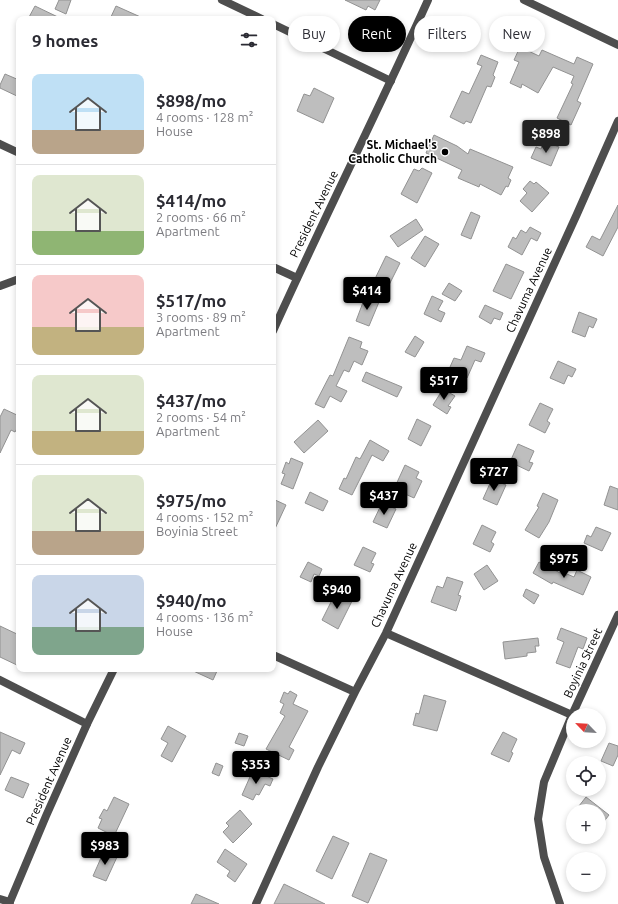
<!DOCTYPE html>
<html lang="en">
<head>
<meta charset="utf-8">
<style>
  body { margin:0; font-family:Ubuntu,sans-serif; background:#f2f2f3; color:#2b2b33; height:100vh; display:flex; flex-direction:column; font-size:15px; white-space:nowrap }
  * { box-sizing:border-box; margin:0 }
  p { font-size:13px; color:#7c7c81 }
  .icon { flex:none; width:22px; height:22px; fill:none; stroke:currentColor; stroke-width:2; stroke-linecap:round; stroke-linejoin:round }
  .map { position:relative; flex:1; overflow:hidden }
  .panel { position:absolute; left:16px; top:16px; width:260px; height:656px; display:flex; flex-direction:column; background:#fff; border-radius:8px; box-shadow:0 2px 6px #0003 }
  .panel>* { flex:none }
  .hud { position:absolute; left:288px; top:16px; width:270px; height:36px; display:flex; gap:8px }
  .needle { width:26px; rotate:295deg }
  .tools { position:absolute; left:566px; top:708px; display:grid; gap:8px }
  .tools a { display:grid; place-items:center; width:40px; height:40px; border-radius:50%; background:#fff; box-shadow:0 2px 6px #0003; font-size:20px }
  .price { position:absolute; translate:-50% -34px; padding:0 9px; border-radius:4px; background:#000; color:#fff; font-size:13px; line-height:26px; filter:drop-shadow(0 1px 2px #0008) }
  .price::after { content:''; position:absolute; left:50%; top:24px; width:12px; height:9px; margin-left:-6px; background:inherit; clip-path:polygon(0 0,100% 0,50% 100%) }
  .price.on { background:#222; color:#fff }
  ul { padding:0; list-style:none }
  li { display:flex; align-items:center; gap:12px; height:100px; padding:0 16px }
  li+li { border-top:1px solid #e1e1e2 }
  li span { display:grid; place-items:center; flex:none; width:112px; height:80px; border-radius:8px; color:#555 }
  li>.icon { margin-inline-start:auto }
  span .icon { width:48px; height:48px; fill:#fffc; stroke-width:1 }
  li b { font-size:17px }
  h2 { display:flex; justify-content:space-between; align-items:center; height:48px; padding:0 16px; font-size:17px }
  .pill { padding:0 14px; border-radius:18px; background:#fff; box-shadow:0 2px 6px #0003; font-size:14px; line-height:36px }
  .pill.on { background:#000; color:#fff }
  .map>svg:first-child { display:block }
  .building { fill:#bebebe; stroke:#929292 }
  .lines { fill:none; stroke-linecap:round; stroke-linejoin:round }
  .minor { stroke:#4e4e4e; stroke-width:8 }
  .tertiary { stroke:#4e4e4e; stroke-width:8 }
  .poi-dot { fill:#000; stroke:#fff; stroke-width:1.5 }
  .labels { text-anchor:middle; stroke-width:3; stroke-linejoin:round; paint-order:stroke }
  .poi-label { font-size:12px; font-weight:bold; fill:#000; stroke:#fff; text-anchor:end }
  .street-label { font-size:12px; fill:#000; stroke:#fff }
</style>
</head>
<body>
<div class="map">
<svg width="618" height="904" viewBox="0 0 618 904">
  <rect width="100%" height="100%" fill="#fff"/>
  <path class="building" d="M59 0H71L66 14 55 9Z
    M345 0H380L375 10 368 6 366 10Z
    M35 6 62 19H28Z
    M116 6 145 19H110Z
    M513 26 515 34 496 40 494 32Z
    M520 47 539 56 542 50 574 64 577 57 593 64 577 101 581 103 571 125 557 118 573 84 571 83 574 76 553 67 538 93 522 84 521 88 510 83 519 62 514 60Z
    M481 55 498 62 493 75 495 77 491 87 487 86 471 123 466 121 464 124 450 117 462 91 469 94 482 66 477 64Z
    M5 74 19 80V97L0 88V85Z
    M314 88 334 98 323 123 297 111 304 94 310 96Z
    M434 135 457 146 468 154 470 149 513 167 508 178 511 180 508 187 506 186 501 195 480 184 479 187 458 178 462 170 426 153Z
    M544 141 559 147 551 166 531 158 536 147 541 149Z
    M422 168 432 173 417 203 401 194 414 169 419 171Z
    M530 181 534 184 536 182 549 193 532 212 520 201 527 193 523 189Z
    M618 205V227L603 256 586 247 592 236 600 240Z
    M471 212 480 216 471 239 461 235Z
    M416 219 423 230 398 247 390 236Z
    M530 227 541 233 537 241 531 238 522 255 508 247 513 237 516 239 521 230 526 233Z
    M425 236 439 244 425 267 411 258Z
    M386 256 400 263 387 289 373 283Z
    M506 264 524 272 511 299 493 291Z
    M449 283 462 291 455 301 442 294Z
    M432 296 443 301 438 310 445 313 441 322 424 314Z
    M365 297 379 302 369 326 356 321Z
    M485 305 503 313 500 320 494 318 491 324 479 317Z
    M579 312 597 319 593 328 589 326 585 337 572 332Z
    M415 336 424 342 415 357 405 352Z
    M349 337 362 342 360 348 368 351 362 365 354 361 349 372 344 370 336 386 347 391 341 402 330 396 324 408 315 404 330 375 333 376Z
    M467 346 485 353 481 362 475 360 467 378 456 374 457 370 450 367 454 358 461 360Z
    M558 361 576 369 572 377 568 375 564 384 550 378Z
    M366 372 402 387 397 397 362 381Z
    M443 389 455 396 448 406 451 407 447 414 433 405Z
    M540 403 553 409 547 421 550 423 545 433 529 425Z
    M4 409 19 416V425L15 432 11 430 0 453V417Z
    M417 419 431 426 421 446 408 439Z
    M318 420 328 431 304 453 294 442Z
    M370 440 389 451 383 461 372 455 352 495 339 489 344 478 346 479 356 457 360 459Z
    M518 444 534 451 529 462 533 463 529 471 510 462Z
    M291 458 303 463 293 489 281 484 285 474 282 473 286 462 289 464Z
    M405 465 419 472 416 478 422 481 414 498 394 489Z
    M492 479 506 485 497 505 483 499Z
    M610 486 618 489V510L604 505Z
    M310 492 328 501 323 511 305 503Z
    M543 493 558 500 549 522 539 538 525 530 539 507 537 506Z
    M273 499 286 505 273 533Z
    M382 503 396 509 387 528 373 522Z
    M482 525 496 532 491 542 494 544 490 552 473 544Z
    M596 527 611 533 602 551 584 543 587 535 591 537Z
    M363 547 376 553 371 563 374 564 370 572 354 565Z
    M308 562 322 569 319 576 314 574 311 582 300 577Z
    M539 562 566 576 567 574 574 577 577 570 591 577 583 595 553 582 552 584 533 573Z
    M487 565 498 581 484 590 474 574Z
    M447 577 463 582 458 595 461 596 456 611 431 602 437 586 443 588Z
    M526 589 539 595 534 604 523 596Z
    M336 592 352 601 338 629 322 620Z
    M0 626 19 635V666L0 657Z
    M561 628 587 638 583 649 578 647 570 668 556 663 564 642 557 639Z
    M538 638 539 646H535L536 652 527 653V656L505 659 503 642Z
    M189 669H213L217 671 213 680Z
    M290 691 297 695 293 704 308 711 289 747 294 750 289 760 266 749 285 716 280 713 284 704 280 702 284 692 288 694Z
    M424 695 446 701 437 731 413 725 416 713 419 714Z
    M168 726 186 736 172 762 161 756 168 743 161 739Z
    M0 732 25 743 20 754 12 750 0 775Z
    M503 732 517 739 511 752 513 753 509 762 491 754Z
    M239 733 248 736 244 746 235 743Z
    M609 743 618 746V755L613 766 601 761Z
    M216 763 223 766 219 776 212 773Z
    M253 770 273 779 270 786 265 784 259 795 256 794 253 800 242 795Z
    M11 777 29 784 23 798 5 790Z
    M114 797 129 804 114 836 98 828 102 819 99 818 104 809 107 811Z
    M586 797 609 815 599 828V811H575Z
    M240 810 252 824 233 843 223 832 229 826 226 823Z
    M333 836 349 843 332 879 316 871Z
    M225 849 247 864 235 882 227 876 230 871 217 862Z
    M104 851 117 857 106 881 93 876Z
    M370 853 387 860 368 903 352 896Z
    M284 884 325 904H274Z
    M196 894 219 904H191Z"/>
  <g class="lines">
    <path class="minor" d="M222 0 262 19
      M524 0 618 45
      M273 24 391 81
      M0 144 19 153
      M273 267 297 278
      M0 286 19 279
      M386 633 572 715
      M273 655 355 692
      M0 680 87 724
      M0 899 10 902
      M256 904 318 767 355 692 386 633 577 214 618 121
      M560 904 544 857 538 819 544 782 572 715 618 615"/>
    <path class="tertiary" d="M273 331C323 220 378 111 428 0
      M9 904 46 816 87 724 114 669"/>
  </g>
  <circle class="poi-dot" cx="445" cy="152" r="4"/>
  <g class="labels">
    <g class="poi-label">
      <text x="437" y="149">St. Michael's<tspan x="437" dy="14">Catholic Church</tspan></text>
    </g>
    <g class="street-label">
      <text transform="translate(314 214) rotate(-64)" y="4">President Avenue</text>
      <text transform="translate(529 290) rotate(-65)" y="4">Chavuma Avenue</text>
      <text transform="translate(394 585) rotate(-65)" y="4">Chavuma Avenue</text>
      <text transform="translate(583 663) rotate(-65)" y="4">Boyinia Street</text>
      <text transform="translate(49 781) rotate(-66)" y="4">President Avenue</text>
    </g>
  </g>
</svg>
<div class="tools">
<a><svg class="needle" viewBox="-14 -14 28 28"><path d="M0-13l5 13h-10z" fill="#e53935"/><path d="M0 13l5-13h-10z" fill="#7c7c81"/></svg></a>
<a><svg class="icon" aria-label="locate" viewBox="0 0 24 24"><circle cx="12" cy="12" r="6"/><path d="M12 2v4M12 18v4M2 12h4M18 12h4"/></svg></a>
<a>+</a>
<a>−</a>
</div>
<b class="price on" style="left:546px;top:154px">$898</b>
<b class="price" style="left:367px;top:311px">$414</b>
<b class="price" style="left:444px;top:401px">$517</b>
<b class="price" style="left:494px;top:492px">$727</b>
<b class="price" style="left:384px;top:516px">$437</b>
<b class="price" style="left:564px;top:579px">$975</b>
<b class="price" style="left:337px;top:610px">$940</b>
<b class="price" style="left:256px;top:785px">$353</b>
<b class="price" style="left:105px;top:866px">$983</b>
<div class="hud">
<a class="pill">Buy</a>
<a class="pill on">Rent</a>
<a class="pill">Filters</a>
<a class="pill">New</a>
</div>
<section class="panel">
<h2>9 homes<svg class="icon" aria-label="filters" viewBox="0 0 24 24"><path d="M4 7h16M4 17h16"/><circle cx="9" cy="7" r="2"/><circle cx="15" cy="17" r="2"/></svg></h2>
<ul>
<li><span style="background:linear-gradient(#bfe0f5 70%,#b9a48a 0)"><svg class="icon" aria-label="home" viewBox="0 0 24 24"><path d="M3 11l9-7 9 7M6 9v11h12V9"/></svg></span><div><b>$898/mo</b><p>4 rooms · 128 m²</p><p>House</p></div></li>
<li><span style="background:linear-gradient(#dfe7d0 70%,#8fb573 0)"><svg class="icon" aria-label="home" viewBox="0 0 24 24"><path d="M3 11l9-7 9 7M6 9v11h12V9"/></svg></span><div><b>$414/mo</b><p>2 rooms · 66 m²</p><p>Apartment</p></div></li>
<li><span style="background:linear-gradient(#f6c9c9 65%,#c2b280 0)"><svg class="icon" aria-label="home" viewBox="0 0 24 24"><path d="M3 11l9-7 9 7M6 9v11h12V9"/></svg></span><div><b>$517/mo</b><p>3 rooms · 89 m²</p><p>Apartment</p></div></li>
<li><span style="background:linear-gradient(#dfe7d0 70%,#c2b280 0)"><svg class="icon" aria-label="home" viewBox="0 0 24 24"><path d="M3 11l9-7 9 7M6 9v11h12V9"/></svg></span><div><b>$437/mo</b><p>2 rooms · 54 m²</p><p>Apartment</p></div></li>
<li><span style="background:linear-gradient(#dfe7d0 70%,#b9a48a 0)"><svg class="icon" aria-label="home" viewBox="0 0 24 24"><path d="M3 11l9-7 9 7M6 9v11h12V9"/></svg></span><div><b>$975/mo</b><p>4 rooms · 152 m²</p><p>Boyinia Street</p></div></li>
<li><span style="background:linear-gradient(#c9d6e8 65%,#7fa58c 0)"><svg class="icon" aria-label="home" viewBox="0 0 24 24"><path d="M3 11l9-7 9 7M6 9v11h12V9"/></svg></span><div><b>$940/mo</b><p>4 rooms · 136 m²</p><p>House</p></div></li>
</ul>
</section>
</div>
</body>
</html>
